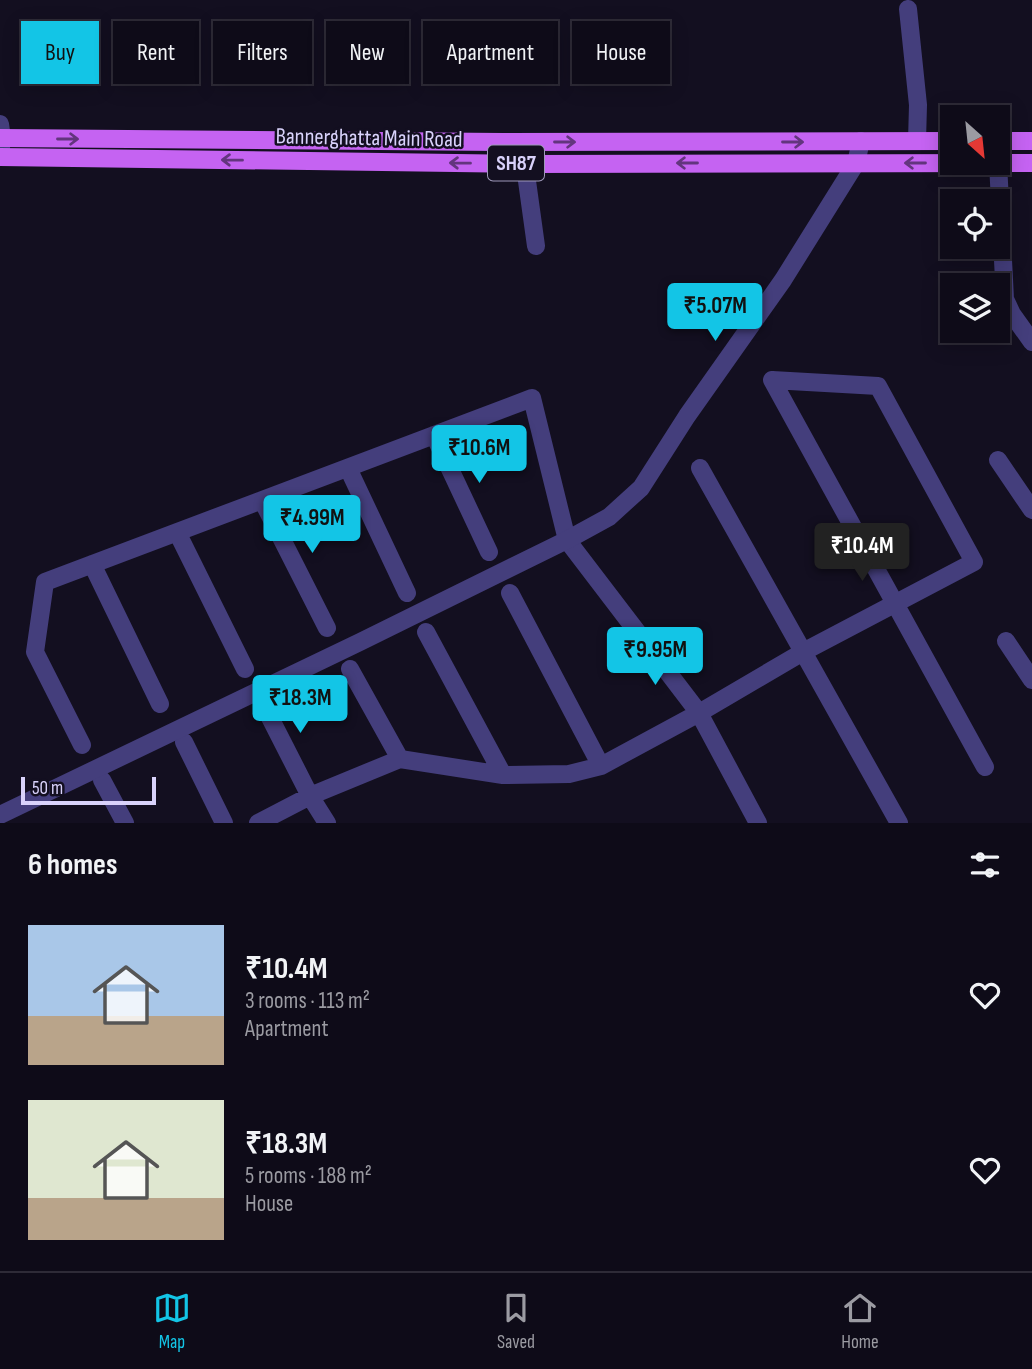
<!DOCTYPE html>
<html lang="en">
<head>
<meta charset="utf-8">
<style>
  body { margin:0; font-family:"Sofia Sans Condensed",sans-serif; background:#171421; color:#f1f3f6; height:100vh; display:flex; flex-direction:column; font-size:26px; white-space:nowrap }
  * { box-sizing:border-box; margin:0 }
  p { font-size:23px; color:#9b9ba2 }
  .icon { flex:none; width:38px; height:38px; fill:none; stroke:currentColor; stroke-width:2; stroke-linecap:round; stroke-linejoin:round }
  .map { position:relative; height:823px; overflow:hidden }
  .details { display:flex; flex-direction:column; background:#0e0b18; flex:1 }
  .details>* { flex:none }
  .banner { position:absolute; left:21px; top:21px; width:990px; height:63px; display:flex; gap:14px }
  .needle { width:46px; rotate:153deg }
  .fabs { position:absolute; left:940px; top:105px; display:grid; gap:14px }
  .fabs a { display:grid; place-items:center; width:70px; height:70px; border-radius:0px; background:#0e0b18; box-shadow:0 4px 18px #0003,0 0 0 2px #2e2b37; font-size:35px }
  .scale { position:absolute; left:21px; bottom:18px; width:135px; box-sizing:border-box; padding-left:7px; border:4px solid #d9d2fb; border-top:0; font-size:19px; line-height:24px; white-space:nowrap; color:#d9d2fb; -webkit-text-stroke:5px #130f20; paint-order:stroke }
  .price { position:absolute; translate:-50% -60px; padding:0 16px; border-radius:7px; background:#13c5e6; color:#111; font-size:23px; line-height:46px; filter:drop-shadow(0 2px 4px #0008) }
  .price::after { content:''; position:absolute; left:50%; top:42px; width:21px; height:16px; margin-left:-10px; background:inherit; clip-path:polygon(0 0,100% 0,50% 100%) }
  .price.current { background:#222; color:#fff }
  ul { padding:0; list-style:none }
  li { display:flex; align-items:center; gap:21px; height:175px; padding:0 28px }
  li span { display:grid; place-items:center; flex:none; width:196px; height:140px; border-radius:0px; color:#555 }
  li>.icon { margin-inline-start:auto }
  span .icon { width:84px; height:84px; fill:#fffc; stroke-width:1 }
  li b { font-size:30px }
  h2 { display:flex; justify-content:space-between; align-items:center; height:84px; padding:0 28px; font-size:30px }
  .pill { padding:0 24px; border-radius:0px; background:#0e0b18; box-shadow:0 4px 18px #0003,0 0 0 2px #2e2b37; font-size:24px; line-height:63px }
  .pill.current { background:#13c5e6; color:#111 }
  .tabs { display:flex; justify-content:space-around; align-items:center; height:98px; border-top:2px solid #2e2b37; background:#0e0b18; font-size:19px; color:#9b9ba2 }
  .tabs a { display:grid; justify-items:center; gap:4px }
  .tabs .current { color:#13c5e6 }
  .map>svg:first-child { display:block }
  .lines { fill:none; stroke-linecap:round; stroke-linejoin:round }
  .minor { stroke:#443e7c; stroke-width:18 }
  .tertiary { stroke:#443e7c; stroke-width:18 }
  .primary { stroke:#c563f2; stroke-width:18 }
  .oneway { stroke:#63357e }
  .labels { text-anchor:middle; stroke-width:5; stroke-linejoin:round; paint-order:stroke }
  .shield { fill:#130f20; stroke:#9e98b9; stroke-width:2 }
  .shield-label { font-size:21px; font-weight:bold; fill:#d9d2fb }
  .street-label { font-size:23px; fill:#d9d2fb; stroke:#130f20 }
</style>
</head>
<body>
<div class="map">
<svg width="1032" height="823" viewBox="0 0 1032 823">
  <rect width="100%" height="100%" fill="#130f20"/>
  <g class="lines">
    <path class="minor" d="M908 9 918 105 917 141
      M0 124 2 138 0 157
      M998 163 1005 299 1012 314 1032 342
      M531 164 527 181 536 246
      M772 380 985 767
      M434 435 489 552
      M998 460 1032 510
      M348 468 407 593
      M700 468 899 823
      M262 500 327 628
      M177 532 245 669
      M92 564 160 704
      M510 593 601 766
      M426 632 503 775
      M1006 641 1032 680
      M350 669 400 759
      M257 692 310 796 327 823
      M184 742 224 823
      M82 745 35 652 45 582 532 398 567 540 699 713 758 823
      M102 780 125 823
      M258 823 310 796 400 759 503 775 569 774 601 766 699 713 803 652 974 562 878 386 772 380"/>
    <path class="tertiary" d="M0 815 360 642 567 540 609 517 641 488 687 416 783 280 856 163 861 141"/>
    <path class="primary" d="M0 138 503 142 952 141
      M998 141H1032
      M0 157 531 164 1032 163"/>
  </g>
  <defs><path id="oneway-shaft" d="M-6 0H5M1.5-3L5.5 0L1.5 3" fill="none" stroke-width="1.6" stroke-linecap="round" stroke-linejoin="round" transform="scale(1.75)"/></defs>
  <g class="oneway">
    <use href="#oneway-shaft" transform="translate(68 139)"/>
    <use href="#oneway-shaft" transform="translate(565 142)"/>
    <use href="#oneway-shaft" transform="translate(793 142)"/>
    <use href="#oneway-shaft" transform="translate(232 160) rotate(-179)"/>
    <use href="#oneway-shaft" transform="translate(460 163) rotate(-179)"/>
    <use href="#oneway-shaft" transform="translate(687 163) rotate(180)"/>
    <use href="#oneway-shaft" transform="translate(915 163) rotate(180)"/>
  </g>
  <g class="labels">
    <rect class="shield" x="488" y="145.5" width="56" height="35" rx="5"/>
    <g class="shield-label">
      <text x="516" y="170">SH87</text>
    </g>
    <g class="street-label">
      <text transform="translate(369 137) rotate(1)" y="8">Bannerghatta Main Road</text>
    </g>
  </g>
</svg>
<div class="fabs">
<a><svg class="needle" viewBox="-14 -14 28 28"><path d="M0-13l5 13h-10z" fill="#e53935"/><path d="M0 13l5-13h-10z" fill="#9b9ba2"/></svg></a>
<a><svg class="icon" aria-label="locate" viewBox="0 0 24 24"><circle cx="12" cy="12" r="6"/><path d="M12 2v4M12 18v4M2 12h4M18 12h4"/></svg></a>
<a><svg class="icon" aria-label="layers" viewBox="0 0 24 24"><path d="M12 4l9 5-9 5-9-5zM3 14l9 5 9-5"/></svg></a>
</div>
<div class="scale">50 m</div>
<b class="price" style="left:715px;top:343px">₹5.07M</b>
<b class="price" style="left:479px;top:485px">₹10.6M</b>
<b class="price" style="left:312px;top:555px">₹4.99M</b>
<b class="price current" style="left:862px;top:583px">₹10.4M</b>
<b class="price" style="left:655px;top:687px">₹9.95M</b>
<b class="price" style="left:300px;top:735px">₹18.3M</b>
<div class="banner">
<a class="pill current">Buy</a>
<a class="pill">Rent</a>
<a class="pill">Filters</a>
<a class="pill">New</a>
<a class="pill">Apartment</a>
<a class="pill">House</a>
</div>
</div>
<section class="details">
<h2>6 homes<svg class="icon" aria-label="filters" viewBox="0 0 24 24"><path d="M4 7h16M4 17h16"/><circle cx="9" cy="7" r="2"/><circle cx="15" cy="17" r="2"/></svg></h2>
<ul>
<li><span style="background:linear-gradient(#a9c7e8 65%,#b9a48a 0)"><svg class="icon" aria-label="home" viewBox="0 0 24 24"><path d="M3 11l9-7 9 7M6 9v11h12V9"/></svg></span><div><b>₹10.4M</b><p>3 rooms · 113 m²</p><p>Apartment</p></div><svg class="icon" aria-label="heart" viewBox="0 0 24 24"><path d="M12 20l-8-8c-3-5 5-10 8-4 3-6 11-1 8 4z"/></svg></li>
<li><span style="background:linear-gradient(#dfe7d0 70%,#b9a48a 0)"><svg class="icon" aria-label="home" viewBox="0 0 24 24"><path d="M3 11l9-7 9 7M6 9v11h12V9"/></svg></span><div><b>₹18.3M</b><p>5 rooms · 188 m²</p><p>House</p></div><svg class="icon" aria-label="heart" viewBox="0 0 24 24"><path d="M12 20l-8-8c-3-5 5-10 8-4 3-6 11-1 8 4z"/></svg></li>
</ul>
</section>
<nav class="tabs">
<a class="current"><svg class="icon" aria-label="map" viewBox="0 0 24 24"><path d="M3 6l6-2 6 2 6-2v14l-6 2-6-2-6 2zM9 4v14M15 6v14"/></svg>Map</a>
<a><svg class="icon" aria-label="saved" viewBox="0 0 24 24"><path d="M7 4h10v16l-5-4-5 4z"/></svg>Saved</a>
<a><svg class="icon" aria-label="home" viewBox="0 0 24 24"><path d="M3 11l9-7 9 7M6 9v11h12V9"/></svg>Home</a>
</nav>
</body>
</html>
